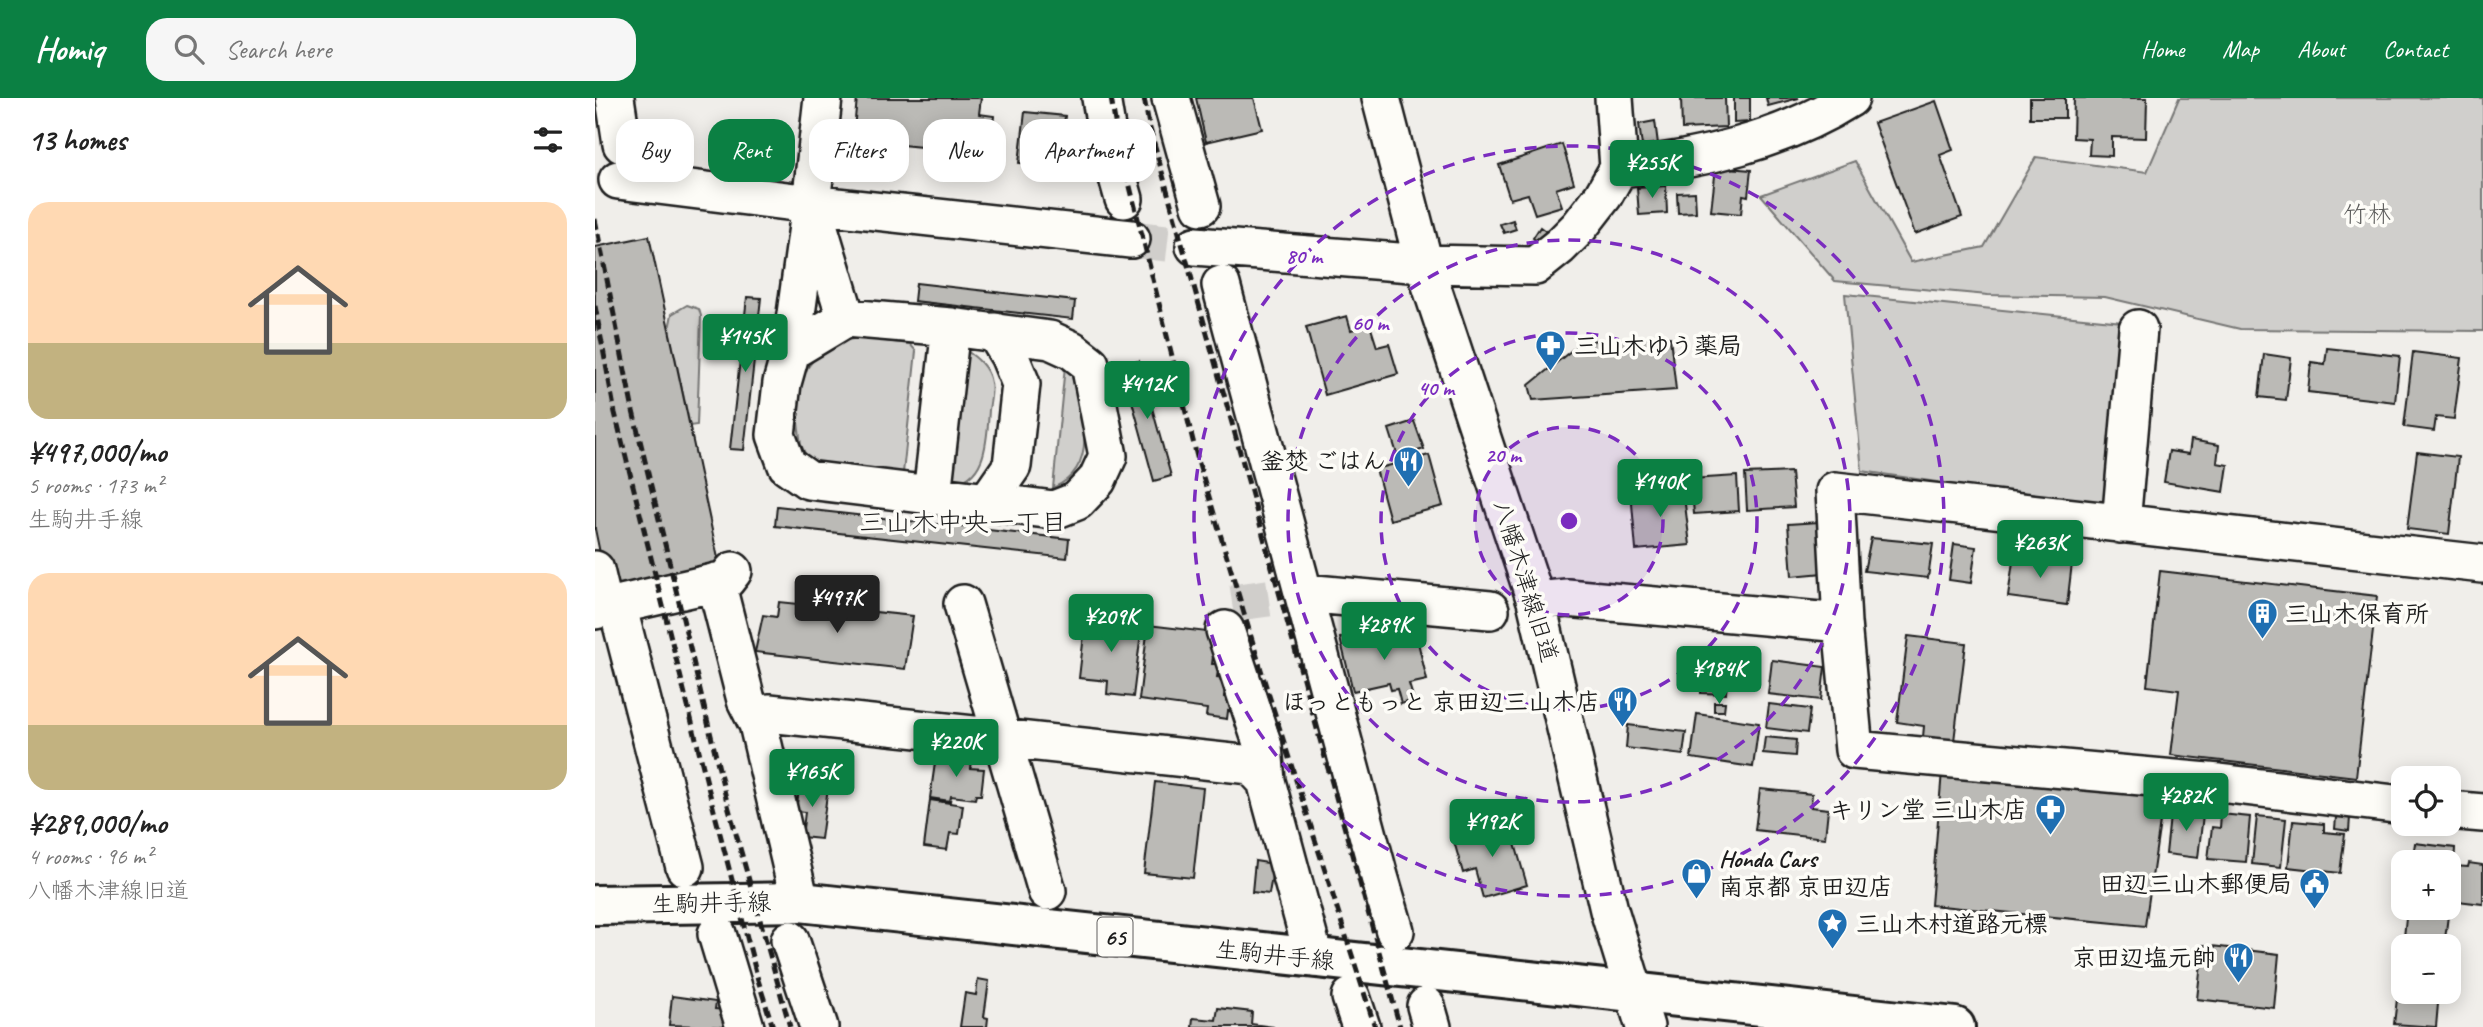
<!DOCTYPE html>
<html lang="en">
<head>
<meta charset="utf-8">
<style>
  body { margin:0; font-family:Caveat,"Klee One",sans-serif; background:#f6f6f6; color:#222; height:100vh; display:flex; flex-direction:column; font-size:26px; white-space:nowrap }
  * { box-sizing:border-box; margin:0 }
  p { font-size:23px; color:#767676 }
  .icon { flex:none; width:38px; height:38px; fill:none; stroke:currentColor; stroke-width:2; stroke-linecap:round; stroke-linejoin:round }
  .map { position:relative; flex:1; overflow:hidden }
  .details { display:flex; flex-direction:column; background:#fff; width:595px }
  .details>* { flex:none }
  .banner { position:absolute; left:21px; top:21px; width:665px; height:63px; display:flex; gap:14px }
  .controls { position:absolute; left:1796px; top:668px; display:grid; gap:14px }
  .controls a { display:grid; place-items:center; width:70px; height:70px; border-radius:14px; background:#fff; box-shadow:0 4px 18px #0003; font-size:35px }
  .price { position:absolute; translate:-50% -60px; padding:0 16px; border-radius:7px; background:#0b8043; color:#fff; font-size:23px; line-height:46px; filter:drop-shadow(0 2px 4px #0008) }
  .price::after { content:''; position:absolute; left:50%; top:42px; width:21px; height:16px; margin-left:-10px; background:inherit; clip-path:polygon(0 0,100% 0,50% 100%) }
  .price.selected { background:#222; color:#fff }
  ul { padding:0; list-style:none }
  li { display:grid; align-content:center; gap:14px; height:371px; padding:0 28px }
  li span { display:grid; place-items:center; height:217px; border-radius:21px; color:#555 }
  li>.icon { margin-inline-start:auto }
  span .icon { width:126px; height:126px; fill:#fffc; stroke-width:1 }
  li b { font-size:30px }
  h2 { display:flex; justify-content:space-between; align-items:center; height:84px; padding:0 28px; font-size:30px }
  .pill { padding:0 24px; border-radius:21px; background:#fff; box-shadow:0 4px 18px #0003; font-size:24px; line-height:63px }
  .pill.selected { background:#0b8043; color:#fff }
  header { display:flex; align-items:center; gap:42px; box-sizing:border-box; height:98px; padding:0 35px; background:#0b8043; color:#fff }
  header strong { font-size:33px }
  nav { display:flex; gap:38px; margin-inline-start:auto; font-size:24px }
  .search { width:490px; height:63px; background:#f6f6f6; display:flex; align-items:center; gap:18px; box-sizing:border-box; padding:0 24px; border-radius:21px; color:#767676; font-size:26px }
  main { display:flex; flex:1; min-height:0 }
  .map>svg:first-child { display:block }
  .green { fill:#d0cfcc; stroke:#767674; stroke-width:2 }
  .building { fill:#bbbab6; stroke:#1c1c1c; stroke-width:2 }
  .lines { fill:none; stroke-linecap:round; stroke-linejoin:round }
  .minor-tunnel { stroke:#d0cecb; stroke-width:37; stroke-dasharray:37 18; stroke-linecap:butt }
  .minor-casing { stroke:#1c1c1c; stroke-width:42 }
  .major-casing { stroke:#1c1c1c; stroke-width:44 }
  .minor { stroke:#fdfcf7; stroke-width:37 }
  .major { stroke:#fdfcf7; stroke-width:38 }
  .rail { stroke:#1c1c1c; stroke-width:5; stroke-dasharray:10 5; stroke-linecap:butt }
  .ring { fill:none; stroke:#7b2cbf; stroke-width:3.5; stroke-dasharray:12 9 }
  .labels { text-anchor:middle; stroke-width:7; stroke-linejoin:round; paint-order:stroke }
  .shield { fill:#fdfcf7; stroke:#605f5e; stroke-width:2 }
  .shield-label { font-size:23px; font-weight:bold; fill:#1c1c1c }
  .park-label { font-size:24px; fill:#5b5b5a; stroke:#fdfcf7 }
  .poi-label { font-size:24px; font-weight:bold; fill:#1c1c1c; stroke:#fdfcf7; text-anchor:end }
  .street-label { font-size:24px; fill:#1c1c1c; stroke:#fdfcf7 }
  .neighbourhood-label { font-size:26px; fill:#1c1c1c; stroke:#fdfcf7 }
  .centre { fill:#7b2cbf; stroke:#fdfcf7; stroke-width:3.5 }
  .ring-label { font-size:21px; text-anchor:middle; font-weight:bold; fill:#7b2cbf; stroke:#fdfcf7; stroke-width:7; stroke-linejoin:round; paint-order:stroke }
</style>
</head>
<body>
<header>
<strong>Homiq</strong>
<div class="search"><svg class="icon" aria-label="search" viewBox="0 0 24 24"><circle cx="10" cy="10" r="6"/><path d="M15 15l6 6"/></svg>Search here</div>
<nav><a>Home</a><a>Map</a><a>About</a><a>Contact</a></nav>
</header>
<main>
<section class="details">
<h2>13 homes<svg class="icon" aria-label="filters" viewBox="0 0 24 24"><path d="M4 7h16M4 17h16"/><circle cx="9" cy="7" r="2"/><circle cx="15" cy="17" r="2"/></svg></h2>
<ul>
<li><span style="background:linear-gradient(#ffd9b3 65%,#c2b280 0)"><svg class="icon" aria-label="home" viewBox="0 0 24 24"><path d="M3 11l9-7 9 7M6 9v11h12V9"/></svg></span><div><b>¥497,000/mo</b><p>5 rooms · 173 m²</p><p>生駒井手線</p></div></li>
<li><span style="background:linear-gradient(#ffd9b3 70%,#c2b280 0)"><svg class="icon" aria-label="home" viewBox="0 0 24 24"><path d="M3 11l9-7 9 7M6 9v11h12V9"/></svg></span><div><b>¥289,000/mo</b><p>4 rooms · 96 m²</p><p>八幡木津線旧道</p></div></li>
</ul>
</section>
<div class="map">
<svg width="1888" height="929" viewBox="0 0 1888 929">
  <rect width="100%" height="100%" fill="#f0eeea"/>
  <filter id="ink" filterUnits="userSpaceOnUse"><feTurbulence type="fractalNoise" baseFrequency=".0143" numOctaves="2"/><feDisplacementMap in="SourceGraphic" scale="14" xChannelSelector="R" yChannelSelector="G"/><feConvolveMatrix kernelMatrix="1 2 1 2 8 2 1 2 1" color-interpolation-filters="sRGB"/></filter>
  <g filter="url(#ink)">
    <path class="green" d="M1584 0H1888V233L1645 231 1510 199 1393 197 1240 183 1166 97 1260 63 1316 164 1389 149 1441 59 1552 74Z
      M1250 196 1527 224 1512 409 1267 373Z
      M92 207 104 211 106 218 102 327 95 328 74 231 77 216Z
      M264 240 315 246 321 253 308 375 296 380 222 371 213 362 206 347 201 310 207 277 226 252 246 243Z
      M369 251C381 259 394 269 396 285 398 293 395 304 394 312 392 341 392 384 354 386Z
      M470 268 475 272C487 311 507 369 458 390Z"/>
    <path class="building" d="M262 0H386L384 16 399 18 395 56 258 42Z
      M601 0H659L667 31 611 44Z
      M1086 0H1130L1131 29 1087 31Z
      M1139 0H1155V24L1139 25Z
      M1171 0H1204L1173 8Z
      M1435 0H1470V20H1435Z
      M1479 0H1552L1551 40 1517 39V58L1494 57 1495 41 1478 40Z
      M1341 3 1358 52 1345 57 1367 119 1320 136 1279 25Z
      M430 14 470 18 464 70 424 65Z
      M1060 23 1063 46 1047 48 1044 26Z
      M967 46 979 85 961 91 967 108 940 116 933 96 915 101 904 67Z
      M1121 69 1156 72 1153 98 1148 97 1146 116 1116 113Z
      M1071 88 1072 115 1044 117 1042 90Z
      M1100 94 1101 114 1083 115 1082 95Z
      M918 122 921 131 909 135 905 126Z
      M945 129 953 135 945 146 938 140Z
      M54 138 124 465 12 489 0 431V149Z
      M321 185 480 203 478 221 319 203Z
      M152 199 166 200 149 352 135 351Z
      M752 218 756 232 775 227 782 249 794 246 803 276 730 297 711 229Z
      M1075 239 1081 292 938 302 934 287 988 243Z
      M1732 250 1805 258 1800 304 1713 294 1716 264 1730 266Z
      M1818 254 1867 260 1859 321 1841 319 1839 333 1809 329Z
      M1669 256 1696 260 1691 302 1664 299Z
      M544 263 576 378 559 383 527 267Z
      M819 323 829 351 803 359 794 331Z
      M1596 342 1624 347 1622 365 1633 367 1629 394 1569 384 1574 353 1594 356Z
      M1822 354 1863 359 1854 436 1812 431Z
      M834 357 848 408 795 422 781 371Z
      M1196 374 1199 409 1152 412 1150 376Z
      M1142 378 1144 413 1099 416 1096 381Z
      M1088 390 1095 447 1041 452 1036 394Z
      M182 408 474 441 472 460 180 428Z
      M1224 424 1228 475 1197 478 1193 426Z
      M1276 440 1338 446 1333 480 1269 473Z
      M1359 446 1381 449 1376 485 1354 482Z
      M1419 456 1477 465 1472 507 1413 499Z
      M1565 473 1782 498 1761 679 1576 657 1584 592 1552 588Z
      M184 504 318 518 310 571 160 554 168 517 182 519Z
      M491 519 547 526 538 599 512 596 513 583 484 580Z
      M553 527 621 535 617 566H624L622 579 631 580 629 599 642 601 640 614 633 613 632 621 611 618 612 611 544 602Z
      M788 529 792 543 821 536 832 582 814 586 819 602 806 606 802 591 796 592 794 585 758 593 745 540Z
      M1313 538 1371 545 1359 643 1328 639 1329 628 1302 624Z
      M1108 555 1134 556 1131 596 1106 595Z
      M1177 562 1230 569 1226 602 1173 596Z
      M1119 604H1130L1129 613H1119Z
      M1174 606 1215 611 1212 635 1171 630Z
      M1102 616 1164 625 1158 669 1096 660Z
      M1033 627 1091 634 1088 657 1031 650Z
      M1170 639 1201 642 1200 658 1168 655Z
      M341 658 376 663 375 670 389 671 386 697H381L380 701 356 698 355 703 335 700Z
      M1347 673 1569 696 1550 828 1336 807Z
      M560 684 608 690 598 780 549 775Z
      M205 685 233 689 226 741 207 739 210 714 201 713Z
      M1165 691 1217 696 1216 709 1233 711 1230 740 1160 732Z
      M335 702 368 707 364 736 355 735 352 752 329 749Z
      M1592 706 1609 708 1603 760 1571 756 1575 718 1590 720Z
      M1626 716 1655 719 1651 764 1613 761 1617 729 1625 730Z
      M1662 718 1691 721 1686 769 1657 766Z
      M1741 719H1755L1754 733 1740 731Z
      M1698 723 1729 726V734L1750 736 1745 775 1693 769Z
      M914 725 932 787 888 800 880 771 868 775 858 740Z
      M1820 745 1860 750 1859 768 1873 769 1874 765 1888 767V806L1855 802 1849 849H1808L1812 810H1853V765H1817Z
      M660 763 679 766 674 796 657 794Z
      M1608 847 1684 856 1679 910 1602 901Z
      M1808 851V894H1844L1841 929 1799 926Z
      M383 881 394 883 389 919 393 920 392 929H365L370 895 381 897Z
      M77 898 121 904 120 911 132 912 130 929 74 927Z
      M623 910 657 914 656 926 679 929H597L598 920 621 922Z"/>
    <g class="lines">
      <path class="minor-tunnel" d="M536 141 600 148
        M637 505 709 495"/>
      <defs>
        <path id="minor" d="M20 0 27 46
          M506 0 514 48 529 101
          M576 0 606 108
          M786 0 829 166 941 503 1014 812 1050 929
          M1024 70C1102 63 1189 42 1255 0
          M23 82 216 106 536 141
          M220 117 251 220
          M600 148 829 166 940 168 965 148 984 129 1008 98 1024 70 1019 0
          M626 187 783 775 800 833
          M196 253 251 220 356 229 455 242 477 252 495 266 513 358 502 382 482 403 459 412 213 382 192 367 181 337 187 285 196 253 216 106 228 0
          M337 397 356 229
          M392 404 417 368 426 286 414 257 400 234
          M1526 426 1543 231
          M0 472 9 510
          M121 484 151 602 163 626
          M709 495 895 512
          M941 503 972 500 1247 525
          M368 506 452 793
          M22 507 90 769
          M0 512 131 482 138 473
          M630 532 668 648 671 683
          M1808 707 1624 685 1259 652 1247 525 1240 393 1888 466
          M1853 712 1888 715
          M205 804 163 626 174 615 656 667 671 683 719 860
          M122 836 150 929
          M195 842 224 929
          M756 899 766 929
          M831 908 837 929"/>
        <path id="major" d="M0 807 205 804 1360 929"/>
      </defs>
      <use href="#minor" class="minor-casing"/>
      <use href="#major" class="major-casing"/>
      <use href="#minor" class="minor"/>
      <use href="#major" class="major"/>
      <path class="rail" d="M516 0 522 36 602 359 670 585 780 929
        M549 0 554 27 805 929
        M0 121 38 313 131 700 195 929
        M0 208 20 315 116 701 163 882 178 929"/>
    </g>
  </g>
  <circle cx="974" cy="423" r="94" fill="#7b2cbf" fill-opacity=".12"/>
  <g class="ring">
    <circle cx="974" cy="423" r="94"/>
    <circle cx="974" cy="423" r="188"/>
    <circle cx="974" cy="423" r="281"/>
    <circle cx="974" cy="423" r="375"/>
  </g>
  <defs>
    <symbol id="pharmacy-pin" viewBox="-11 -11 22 30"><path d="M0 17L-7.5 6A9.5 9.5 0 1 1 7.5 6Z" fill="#1f6fb2" stroke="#fdfcf7"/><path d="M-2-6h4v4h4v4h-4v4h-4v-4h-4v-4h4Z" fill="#fff"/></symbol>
    <symbol id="restaurant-pin" viewBox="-11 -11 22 30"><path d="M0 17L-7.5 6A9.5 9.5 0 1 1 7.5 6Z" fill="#1f6fb2" stroke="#fdfcf7"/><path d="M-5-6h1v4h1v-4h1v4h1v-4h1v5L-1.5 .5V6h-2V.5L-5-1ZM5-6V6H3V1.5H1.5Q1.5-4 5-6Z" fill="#fff"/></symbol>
    <symbol id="building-pin" viewBox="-11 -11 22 30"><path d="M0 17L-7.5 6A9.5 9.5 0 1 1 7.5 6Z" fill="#1f6fb2" stroke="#fdfcf7"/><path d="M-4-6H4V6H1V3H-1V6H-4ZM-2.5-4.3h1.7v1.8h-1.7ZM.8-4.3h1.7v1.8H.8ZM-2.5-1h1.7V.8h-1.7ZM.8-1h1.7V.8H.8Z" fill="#fff"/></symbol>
    <symbol id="shop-pin" viewBox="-11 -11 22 30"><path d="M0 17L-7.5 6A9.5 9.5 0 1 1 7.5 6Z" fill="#1f6fb2" stroke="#fdfcf7"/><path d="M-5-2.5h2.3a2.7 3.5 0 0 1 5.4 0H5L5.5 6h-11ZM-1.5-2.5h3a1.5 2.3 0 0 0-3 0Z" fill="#fff"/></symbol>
    <symbol id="civic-pin" viewBox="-11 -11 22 30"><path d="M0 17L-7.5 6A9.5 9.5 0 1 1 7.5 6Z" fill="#1f6fb2" stroke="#fdfcf7"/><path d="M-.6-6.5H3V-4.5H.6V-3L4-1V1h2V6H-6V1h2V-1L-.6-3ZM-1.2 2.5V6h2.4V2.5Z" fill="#fff"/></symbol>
    <symbol id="sight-pin" viewBox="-11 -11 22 30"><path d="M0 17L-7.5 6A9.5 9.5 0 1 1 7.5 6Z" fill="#1f6fb2" stroke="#fdfcf7"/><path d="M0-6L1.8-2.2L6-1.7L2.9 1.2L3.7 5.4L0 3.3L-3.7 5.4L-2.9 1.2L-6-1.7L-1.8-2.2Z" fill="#fff"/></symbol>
  </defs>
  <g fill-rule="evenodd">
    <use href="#pharmacy-pin" x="938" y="230" width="35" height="47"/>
    <use href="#restaurant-pin" x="796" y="346" width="35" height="47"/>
    <use href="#building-pin" x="1650" y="498" width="35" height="47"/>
    <use href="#restaurant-pin" x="1010" y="586" width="35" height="47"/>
    <use href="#pharmacy-pin" x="1438" y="694" width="35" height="47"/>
    <use href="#shop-pin" x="1084" y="758" width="35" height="47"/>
    <use href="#civic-pin" x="1702" y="768" width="35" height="47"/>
    <use href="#sight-pin" x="1220" y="808" width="35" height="47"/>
    <use href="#restaurant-pin" x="1626" y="842" width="35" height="47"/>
  </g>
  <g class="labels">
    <rect class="shield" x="502.5" y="819.5" width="35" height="39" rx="5"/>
    <g class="shield-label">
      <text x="520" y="847">65</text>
    </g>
    <g class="park-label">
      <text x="1772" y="124">竹林</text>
    </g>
    <g class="poi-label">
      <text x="979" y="256" text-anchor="start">三山木ゆう薬局</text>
      <text x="791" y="371">釜焚 ごはん</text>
      <text x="1690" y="524" text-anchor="start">三山木保育所</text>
      <text x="1005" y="612">ほっともっと 京田辺三山木店</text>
      <text x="1432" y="720">キリン堂 三山木店</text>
      <text x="1124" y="769" text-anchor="start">Honda Cars<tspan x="1124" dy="28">南京都 京田辺店</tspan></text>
      <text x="1697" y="794">田辺三山木郵便局</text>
      <text x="1261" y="834" text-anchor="start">三山木村道路元標</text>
      <text x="1621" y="868">京田辺塩元帥</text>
    </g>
    <g class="street-label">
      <text transform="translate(931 483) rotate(73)" y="8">八幡木津線旧道</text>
      <text transform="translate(116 805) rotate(-1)" y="8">生駒井手線</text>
      <text transform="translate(680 857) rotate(6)" y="8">生駒井手線</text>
    </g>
    <g class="neighbourhood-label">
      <text x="368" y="433">三山木中央一丁目</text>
    </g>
  </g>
  <circle cx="974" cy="423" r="10" class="centre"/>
  <g class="ring-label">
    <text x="709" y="165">80 m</text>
    <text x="775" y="232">60 m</text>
    <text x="841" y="297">40 m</text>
    <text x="908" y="364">20 m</text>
  </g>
</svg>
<div class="controls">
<a><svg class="icon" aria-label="locate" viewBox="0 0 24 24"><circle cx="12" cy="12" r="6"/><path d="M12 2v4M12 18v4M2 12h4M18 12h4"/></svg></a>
<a>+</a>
<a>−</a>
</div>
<b class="price" style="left:1057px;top:102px">¥255K</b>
<b class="price" style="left:150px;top:276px">¥145K</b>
<b class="price" style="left:552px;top:323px">¥412K</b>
<b class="price" style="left:1065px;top:421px">¥140K</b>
<b class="price" style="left:1445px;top:482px">¥263K</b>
<b class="price selected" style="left:242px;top:537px">¥497K</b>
<b class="price" style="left:516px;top:556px">¥209K</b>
<b class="price" style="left:789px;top:564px">¥289K</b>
<b class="price" style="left:1124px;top:608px">¥184K</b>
<b class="price" style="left:361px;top:681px">¥220K</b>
<b class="price" style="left:217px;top:711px">¥165K</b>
<b class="price" style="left:1591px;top:735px">¥282K</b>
<b class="price" style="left:897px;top:761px">¥192K</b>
<div class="banner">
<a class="pill">Buy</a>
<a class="pill selected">Rent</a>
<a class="pill">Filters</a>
<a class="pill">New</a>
<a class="pill">Apartment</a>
</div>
</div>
</main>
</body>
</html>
